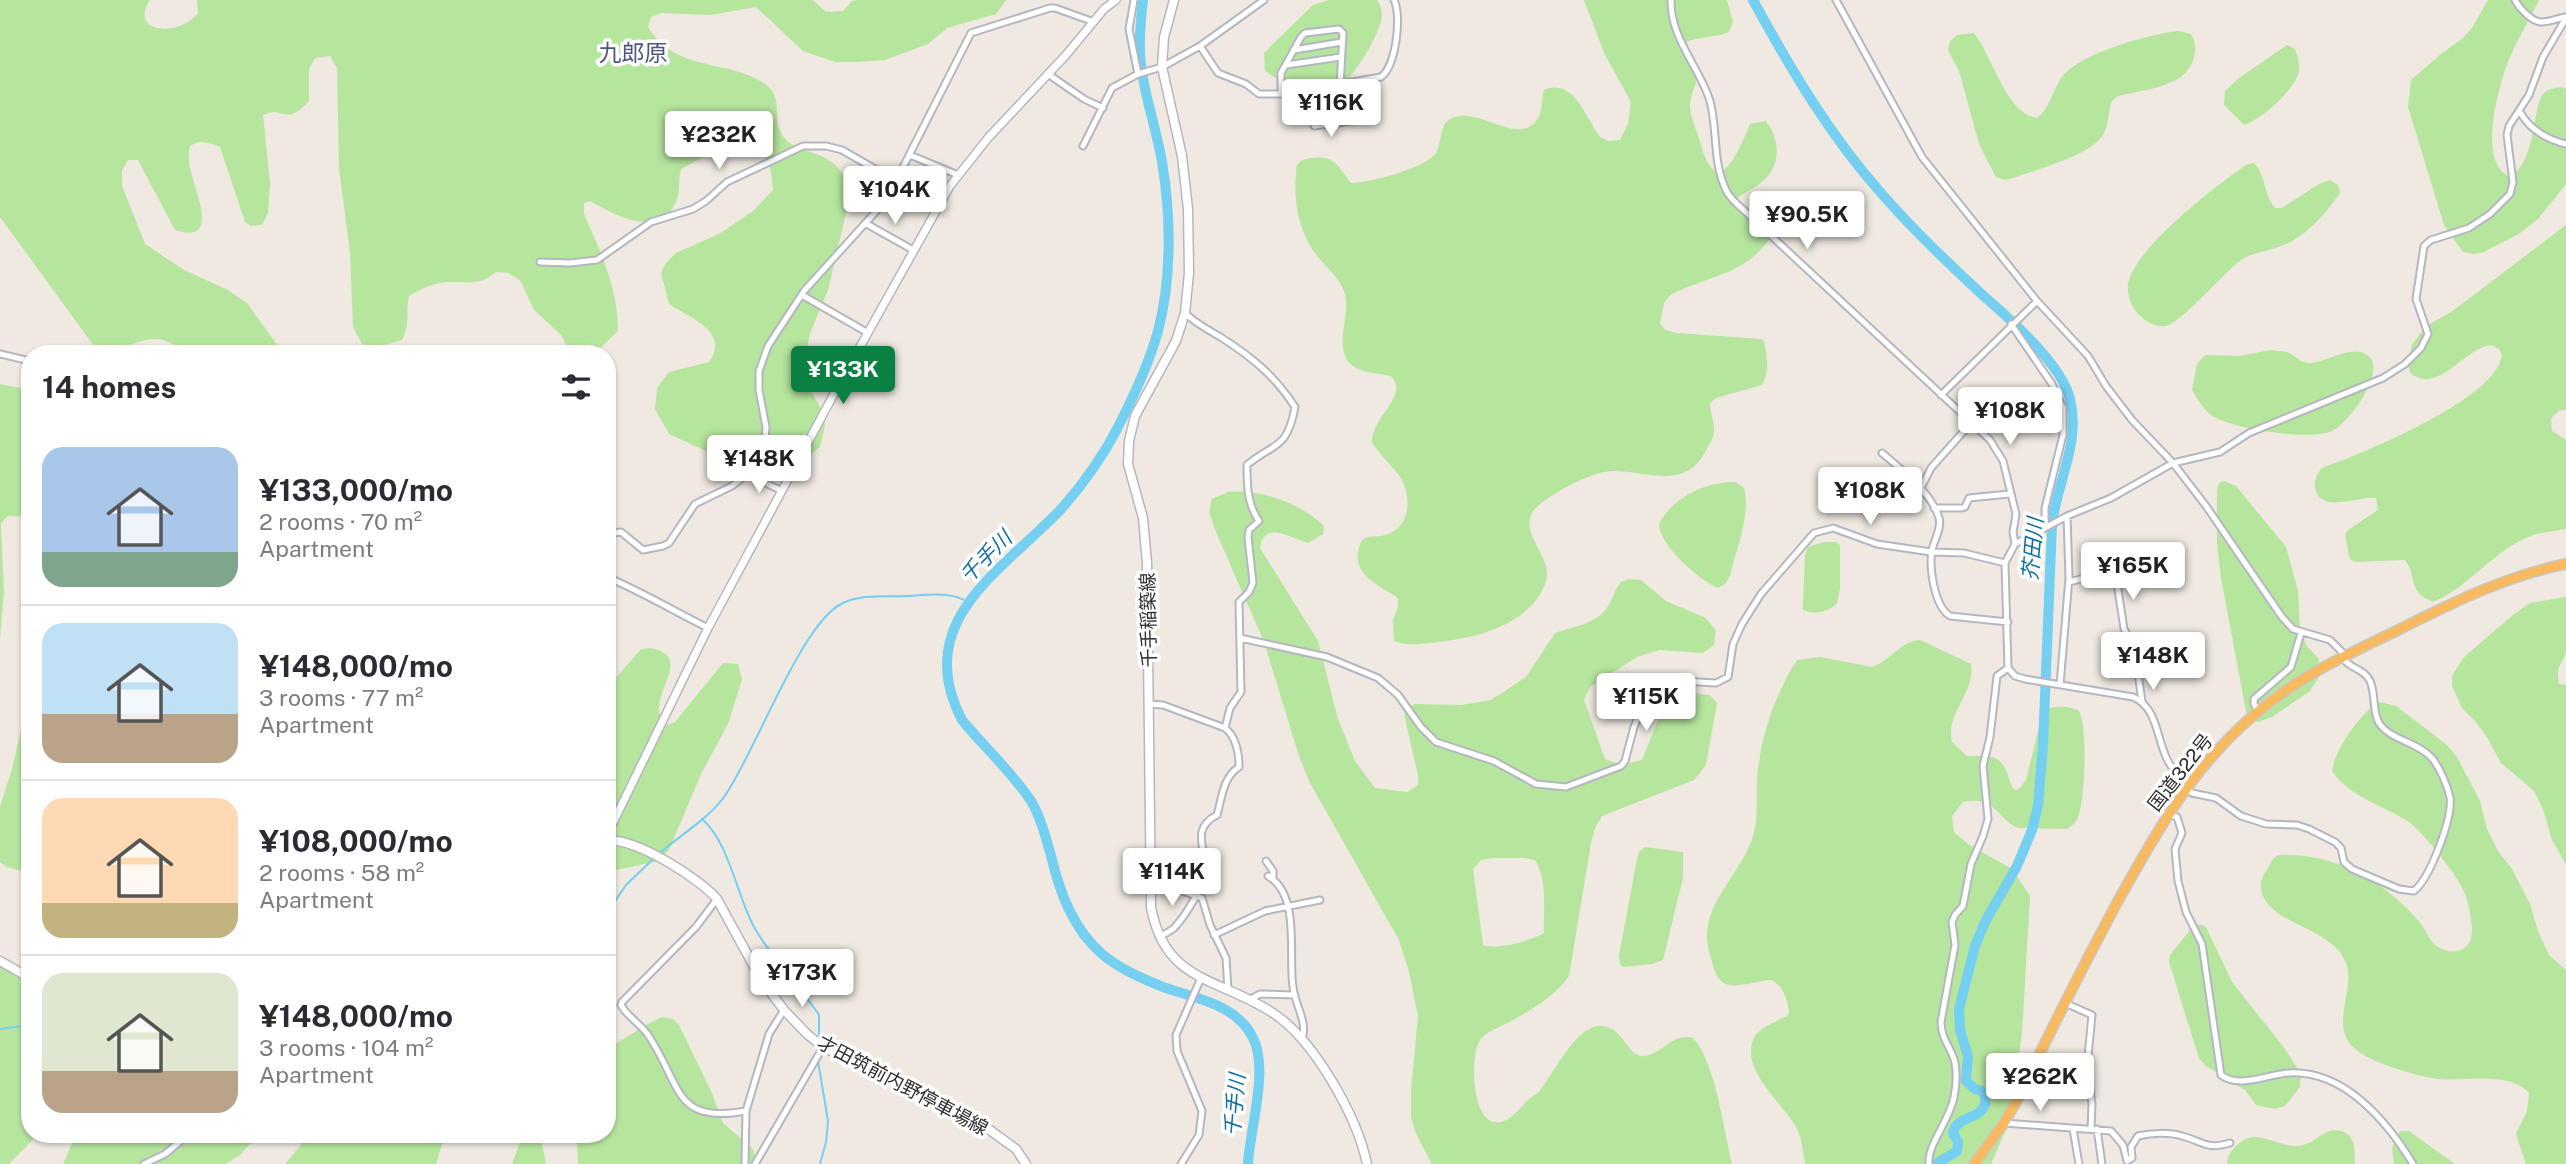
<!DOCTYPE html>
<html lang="en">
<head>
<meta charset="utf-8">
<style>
  body { margin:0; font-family:"Public Sans","Noto Sans JP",sans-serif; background:#f2f2f3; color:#2b2b33; height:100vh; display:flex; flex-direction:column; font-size:26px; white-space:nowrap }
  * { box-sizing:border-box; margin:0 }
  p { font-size:23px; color:#7c7c81 }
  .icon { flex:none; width:38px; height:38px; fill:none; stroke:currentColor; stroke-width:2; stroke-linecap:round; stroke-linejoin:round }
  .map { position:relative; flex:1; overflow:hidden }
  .sheet { position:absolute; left:21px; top:345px; width:595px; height:798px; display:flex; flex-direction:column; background:#fff; border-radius:28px; box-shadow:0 2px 5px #0004 }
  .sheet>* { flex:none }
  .price { position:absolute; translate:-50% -60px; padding:0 16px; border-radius:7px; background:#fff; color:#222; font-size:23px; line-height:46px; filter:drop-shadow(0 2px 4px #0008) }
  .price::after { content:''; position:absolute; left:50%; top:42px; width:21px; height:16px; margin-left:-10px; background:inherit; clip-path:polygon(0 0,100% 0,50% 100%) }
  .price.current { background:#0b8043; color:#fff }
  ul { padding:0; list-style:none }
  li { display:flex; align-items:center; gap:21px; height:175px; padding:0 21px }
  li+li { border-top:2px solid #e1e1e2 }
  li span { display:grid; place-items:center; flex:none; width:196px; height:140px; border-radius:21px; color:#555 }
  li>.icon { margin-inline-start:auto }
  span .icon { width:84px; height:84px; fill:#fffc; stroke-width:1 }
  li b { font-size:30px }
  h2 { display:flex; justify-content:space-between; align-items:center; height:84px; padding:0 21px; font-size:30px }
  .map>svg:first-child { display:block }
  .green { fill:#b6e59e; fill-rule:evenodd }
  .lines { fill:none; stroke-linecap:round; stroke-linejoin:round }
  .stream { stroke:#75cff0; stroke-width:2 }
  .river { stroke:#75cff0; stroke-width:10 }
  .minor-casing { stroke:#b4b7c1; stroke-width:9 }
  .tertiary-casing { stroke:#b4b7c1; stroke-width:10 }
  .secondary-casing { stroke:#b4b7c1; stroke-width:11 }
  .trunk-casing { stroke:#c9c9c9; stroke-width:12 }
  .minor { stroke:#fff; stroke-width:5 }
  .tertiary { stroke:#fff; stroke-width:7 }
  .secondary { stroke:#fff; stroke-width:8 }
  .trunk { stroke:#f8ba60; stroke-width:9 }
  .labels { text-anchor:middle; stroke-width:7; stroke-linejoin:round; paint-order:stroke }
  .street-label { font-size:19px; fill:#2e2e2e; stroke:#fff }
  .water-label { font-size:21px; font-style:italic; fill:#0d6fa3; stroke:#fff }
  .quarter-label { font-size:23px; fill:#4d5680; stroke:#fff }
</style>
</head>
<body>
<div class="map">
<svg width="2566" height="1164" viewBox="0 0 2566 1164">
  <rect width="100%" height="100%" fill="#efe9e1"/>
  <path class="green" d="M0 0H150C128 32 177 39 198 13L197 0H813L826 12 843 11 852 1 857 0H1006L996 14 947 28 928 44 885 60 857 62H835L803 51 756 7 711 15 661 13 651 17 648 27C676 73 726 58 765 84 784 97 772 117 781 133 797 161 835 141 851 192L828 290 810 333 805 359V380L821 409 825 425 820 447 803 460 783 468 745 469 669 434 655 409 657 388 669 372 709 362C731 332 690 318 669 304L661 273 665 264 676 253 719 234 753 211 773 190C771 121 719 148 681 169 678 178 680 188 678 196 664 242 617 216 590 201L584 203V214C601 253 618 288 618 331L595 353H570L561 335 534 310 520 280 508 273 496 272C477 287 469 281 447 282 433 283 421 289 409 296 405 314 411 321 402 340 388 344 376 349 362 344L353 327 350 252 339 169 337 68 330 56 315 58 309 69V101C284 128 286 105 263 115L270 183 268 213 262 225 251 226 245 222 220 147C208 142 200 139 190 146 189 153 188 161 190 168 194 188 222 246 175 230L138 160H128L122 170V186L145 244 184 270 226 289 247 303 283 353C255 353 224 357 196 353 182 352 170 339 156 339 133 338 116 359 94 346L0 217Z
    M1329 0H1377C1380 5 1382 9 1382 16 1380 38 1338 105 1313 103L1265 71 1264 53 1313 5Z
    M1584 0H1727L1733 22 1729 32C1715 38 1700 36 1687 42L1685 47 1699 71C1698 83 1689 95 1690 108 1691 120 1698 133 1701 145 1718 204 1739 150 1750 124L1766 121C1782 143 1781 169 1758 185 1750 191 1741 194 1734 201L1747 212 1771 218 1774 231C1750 275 1711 274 1670 295L1664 303 1660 323 1665 330 1677 333 1761 339 1764 341C1767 356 1770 371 1762 385L1716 398 1710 403C1710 412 1714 421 1714 430 1714 439 1708 446 1704 454 1682 491 1644 470 1612 471 1591 472 1556 491 1540 504 1510 528 1554 554 1546 581 1531 627 1472 639 1430 643 1418 644 1406 646 1394 641L1393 620 1398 607V598C1382 587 1354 576 1358 553 1359 547 1360 541 1365 538 1369 536 1376 537 1381 536 1404 532 1411 512 1406 491 1402 471 1381 459 1372 442 1372 415 1410 397 1391 376 1378 373 1355 373 1347 360 1335 340 1352 313 1344 291 1340 279 1326 267 1318 257 1298 233 1292 196 1297 165L1302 160C1331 153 1335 161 1351 183 1369 183 1426 168 1436 153 1442 143 1439 126 1450 119 1476 104 1517 146 1536 121 1543 113 1541 100 1544 90 1574 77 1586 119 1600 137L1608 141 1620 140 1628 124 1631 102 1605 55Z
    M2488 0H2539C2528 23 2513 46 2505 70 2497 95 2478 163 2510 177 2539 158 2531 103 2545 92 2548 89 2556 88 2561 87L2566 89V184L2538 219 2520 233 2484 252 2473 254 2463 252 2444 225 2408 107 2411 80 2441 54 2463 38 2472 28Z
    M2179 31 2191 34C2201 51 2192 73 2174 81 2157 89 2136 92 2118 96L2112 101C2108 111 2109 123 2104 133 2095 154 2035 170 2013 178L2004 180 1996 177 1979 144 1959 71 1948 50 1950 41 1957 35 1974 33C1993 57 2006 114 2037 118 2049 110 2053 89 2062 77 2080 53 2150 34 2179 31Z
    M2287 45 2295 49C2297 55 2300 64 2299 71 2295 90 2262 119 2244 125L2224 105 2225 91 2239 78Z
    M2254 163C2267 177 2263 194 2275 208H2282L2319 184 2330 180 2338 185 2340 193C2325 214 2306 237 2281 246 2265 252 2251 252 2237 263 2224 274 2178 325 2166 326 2155 328 2141 319 2135 310 2130 303 2127 293 2128 284 2134 249 2215 186 2246 165Z
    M2566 225V410H2560L2551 418 2552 431 2566 440V529C2554 531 2540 532 2528 537 2492 552 2469 587 2433 602 2407 592 2418 578 2405 560L2355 562 2350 559 2345 535 2348 530 2378 510 2376 498C2360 495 2327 512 2317 494 2312 483 2316 476 2322 468 2361 454 2497 399 2502 355L2499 349 2492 345C2465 346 2439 396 2410 373L2408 364 2412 345 2425 327 2454 310Z
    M2271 350C2276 351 2282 351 2287 352 2296 355 2300 364 2311 363 2326 362 2347 347 2363 353 2393 364 2350 423 2332 431 2310 441 2231 429 2211 415 2202 408 2198 399 2192 390L2197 364 2205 355 2240 356Z
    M0 384 30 390V517L8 516 1 523 4 592 0 639Z
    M2224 481 2236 486 2286 547 2298 591 2300 627 2306 645 2319 659 2320 675 2310 691 2272 717 2258 722 2249 719 2246 711 2221 578 2217 544V491L2219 483Z
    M1728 482H1735L1744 488C1751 515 1736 549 1730 576L1725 584 1718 588C1700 581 1659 545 1659 524 1673 498 1700 485 1728 482Z
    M1228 492C1261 489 1300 503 1324 526L1323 534 1308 543C1292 539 1264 519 1260 548L1318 641 1338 719 1355 761 1375 788 1407 792 1418 785V775L1405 719 1404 711 1414 704 1461 705 1491 700 1526 677 1555 633C1572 627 1596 624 1607 608 1613 600 1614 590 1621 582L1629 579 1641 580 1666 601 1706 618 1716 631 1714 645 1703 653 1659 650 1637 657 1590 687 1584 700 1605 759 1621 765 1642 760 1665 703 1673 691 1710 695 1717 703 1706 765 1694 780 1602 816 1595 828 1591 843 1569 976C1556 995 1535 1007 1515 1019 1504 1026 1486 1030 1479 1042 1470 1058 1471 1128 1501 1122 1517 1118 1524 1099 1538 1093 1553 1075 1578 1021 1603 1026 1625 1029 1628 1059 1645 1056 1663 1053 1673 1032 1693 1038 1715 1060 1724 1132 1732 1164H1432L1416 1134 1411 1118V1090L1418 1016 1409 972 1399 940 1310 783 1299 756 1264 642 1216 532 1209 512 1212 499ZM1493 858H1525L1535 860C1548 880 1543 910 1544 933 1531 941 1497 950 1483 945L1473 869 1481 860Z
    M1824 542H1836L1840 545V589L1837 603C1829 612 1814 615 1803 610V606L1805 554 1808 547Z
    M2566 597C2566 614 2566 634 2566 651 2563 666 2555 663 2559 684L2566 685V865L2552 840 2543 809 2534 791 2501 763 2488 739 2476 722 2462 708 2452 686V676L2463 658 2514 614 2530 603Z
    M1920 640 1971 664C1976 692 1945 713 1952 742L1967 756C1987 757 1999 751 2008 775 2010 781 2010 785 2015 790L2019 789 2026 780 2043 711C2052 705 2070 706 2079 711 2088 727 2085 800 2078 817 2076 823 2071 826 2067 829L2018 828C1995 817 1996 795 1963 802L1952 816 1954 832 1968 844 2012 869 2030 896 2022 1034 2008 1125 1991 1164H1805C1803 1152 1802 1137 1796 1127 1783 1103 1737 1068 1755 1036 1761 1027 1777 1021 1787 1016L1789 1012C1788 1000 1783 985 1771 980 1756 980 1731 992 1720 980 1714 973 1713 964 1710 955 1695 906 1742 877 1754 833 1759 812 1755 791 1758 770 1762 732 1777 691 1797 660L1820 657 1872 667C1890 661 1901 641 1920 640Z
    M651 648C699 658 640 699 666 725L675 722 723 663 738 664 742 679 728 724 701 774 669 850 658 861 607 872V688L641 649Z
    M30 692V873L7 867 0 862V807L12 769Z
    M2380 702 2396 706 2447 745 2457 757 2480 801 2487 829 2498 851 2512 869 2530 904 2538 931 2549 955 2566 970V1164H2526L2516 1134 2527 1111 2529 1093C2511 1071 2464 1082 2438 1079 2416 1076 2370 1063 2354 1048 2330 1026 2354 992 2347 966 2335 925 2264 926 2261 887 2260 880 2264 874 2268 868 2271 864 2272 858 2277 856 2281 854 2288 855 2293 855 2324 857 2350 866 2376 883 2393 895 2411 910 2423 927 2428 934 2430 942 2438 947 2454 957 2472 950 2472 931 2472 920 2469 905 2465 894 2459 877 2422 830 2406 820 2383 806 2347 795 2332 771 2334 751 2362 710 2380 702Z
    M1645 847 1683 852V878L1663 960 1652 964 1623 967 1620 964 1619 955 1637 859 1639 852Z
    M2194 925H2202L2206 927 2232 982 2285 1049 2301 1074 2300 1087 2285 1106 2274 1109 2256 1105 2245 1090 2206 1066 2199 1058 2169 962 2170 955Z
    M0 964 30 980V1134H39L9 1164H0Z
    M662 1017 673 1019 679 1025 711 1091 723 1123 753 1149 757 1164H578L577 1134H607V1049L648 1024Z
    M2332 1130C2355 1130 2355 1145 2355 1164H2227C2228 1155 2231 1151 2237 1145 2256 1127 2275 1146 2296 1146 2311 1146 2319 1134 2332 1130Z
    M2400 1131H2409L2455 1164H2394L2392 1148Z
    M76 1134H259L240 1155 225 1164H63Z
    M310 1134H445L436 1164H285Z
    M523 1134H540L546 1164H512Z"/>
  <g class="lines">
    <path class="stream" d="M702 819C729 842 737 896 754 927 772 959 799 985 819 1015V1038
      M660 853C680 835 708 819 724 797 755 754 801 622 843 603 861 594 886 597 906 596 926 595 951 591 968 602
      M607 913 626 885 653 859
      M0 1029 30 1025
      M818 1061 828 1121 826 1142 820 1164"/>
    <path class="river" d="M1143 0C1141 18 1139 35 1140 53 1142 90 1156 126 1162 162 1171 215 1172 278 1158 331 1149 364 1133 398 1117 429 1103 456 1083 484 1063 507 1004 570 910 620 962 720 984 747 1012 772 1031 801 1041 818 1046 838 1051 856 1060 893 1073 929 1102 954 1120 969 1141 978 1163 987 1194 998 1237 1004 1253 1038 1269 1069 1250 1128 1248 1164
      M1753 0C1790 68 1830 136 1882 194 1914 231 1951 266 1987 299 2013 322 2062 365 2070 399 2081 442 2057 482 2052 524L2043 745 2038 805 2032 830 2017 866 1986 920 1975 946 1959 1009 1960 1030 1968 1056 1966 1081 1975 1089 1984 1092C1992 1122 1957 1112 1953 1133L1958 1142 1957 1151 1936 1164"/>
    <defs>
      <path id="minor" d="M1134 0 1129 29 1138 74
        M1671 0C1670 38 1699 66 1710 101 1718 131 1712 163 1727 192 1732 201 1742 208 1750 216L1990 440 2003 461 2016 514 2013 532 2015 544
        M1836 0 1922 157 2037 301 2088 356 2106 386 2132 420 2173 463 2206 506 2282 617 2293 629 2330 640 2346 656
        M2515 0C2519 8 2533 23 2542 22 2550 22 2558 18 2566 17
        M1200 46 1218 73 1246 84 1259 94H1283L1381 77C1396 66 1402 16 1394 0
        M1294 50 1342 42
        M1286 65 1341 57
        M1048 74 1084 99 1103 108
        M1334 87V94L1322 97 1315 101 1314 126 1352 121V114L1345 94H1334
        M1281 94V73L1301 37 1305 33 1339 29 1343 33 1340 86
        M2520 112C2530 130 2546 139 2566 144
        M1314 113 1350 108
        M1083 146 1112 88 1138 74 1162 67 1200 46 1264 0
        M910 155 958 175
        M865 223 913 250
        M540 262 570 263 597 260 651 222 693 209 706 201 727 182 803 146H826L842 150 896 181
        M802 295 868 333
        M1185 313C1196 324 1209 330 1222 338 1253 358 1275 376 1295 407 1287 450 1275 442 1247 465 1247 485 1247 504 1259 521L1249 530 1248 537 1253 583 1249 592 1239 602 1241 692 1230 708 1225 728
        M2011 324 2052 384 2063 408V435L2045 508V528
        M0 354 30 361
        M1941 395 2037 301
        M1882 453C1901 469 1932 493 1939 518 1942 528 1934 540 1932 550 1929 567 1934 606 1950 616L2008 622
        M747 474 782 491
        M1921 488 1931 468 1971 423
        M1934 508H1962L1965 507 1969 498 2009 494
        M607 534 621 532 643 550 663 546 669 543 695 504 732 486 751 471 764 455 766 427 759 390V371L768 346 804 291 880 207 896 181 971 33 1050 8H1055L1094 22
        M607 577C642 592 674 611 708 628
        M2069 582 2100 574 2116 576 2124 629 2134 646 2142 701
        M1240 638 1327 657 1378 678 1398 695 1421 727 1436 742 1494 761 1536 784 1566 787 1621 766 1625 761 1634 727 1651 687 1662 680 1716 683 1728 677 1733 644 1742 624 1761 594 1814 533 1833 528 1877 544 1931 552 1964 553 2005 563
        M2060 685 2069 578 2067 516
        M1149 704 1163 705 1225 728C1236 737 1239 752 1239 767 1223 777 1222 798 1217 815 1191 828 1205 848 1206 870 1207 882 1183 919 1174 928 1169 932 1165 934 1159 937
        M2259 711 2254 704V699L2291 667 2301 633
        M2189 782C2183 776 2173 771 2169 763 2156 741 2159 708 2133 697L2025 679 2015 676 2008 668 2005 563 2015 544 2067 516 2111 498 2173 463 2220 452 2249 433 2383 378 2405 364 2421 348 2428 334 2416 299 2424 246 2431 240 2469 228 2490 214 2510 194 2513 182 2507 135 2509 126 2529 95 2543 57 2566 18
        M2185 788 2192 793 2216 798 2241 816 2266 824 2297 825 2309 829 2335 842 2341 848 2344 862 2352 869 2399 889 2414 891C2430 878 2453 818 2450 797 2447 785 2440 768 2432 758 2418 742 2390 740 2379 723 2372 711 2376 694 2370 681 2364 668 2349 669 2343 658
        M2167 813 2177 817 2182 833 2175 849 2178 881 2186 912 2202 944 2221 1075C2239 1089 2268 1074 2289 1073 2344 1070 2387 1121 2413 1164
        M1266 861 1273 871V878
        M1151 865 1167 881 1185 892 1202 898 1210 925 1226 958 1228 990
        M1268 876C1301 895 1288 955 1293 987 1295 1006 1308 1021 1302 1039
        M717 899 696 927 622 1002 621 1005C628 1018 643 1025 650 1038 682 1087 674 1124 746 1111
        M1214 935 1265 911 1320 900
        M1249 1000 1260 994 1295 995
        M2065 1003 2092 1015 2087 1066 2092 1104 2091 1129
        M2004 1123 2111 1131 2123 1145 2127 1161 2132 1158 2131 1147 2138 1136C2151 1133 2169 1132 2182 1136 2205 1142 2205 1150 2230 1143
        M2073 1129 2079 1164
        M2097 1129 2102 1164
        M144 1164 165 1154 189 1134
        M745 1164 746 1111 769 1034 784 1010
        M755 1164 823 1047
        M1181 1164 1199 1135 1202 1111 1177 1051 1176 1035 1201 978
        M1929 1164C1927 1145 1950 1120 1954 1097 1956 1087 1957 1074 1955 1063 1952 1048 1941 1040 1941 1022L1955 945 1952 922 1955 915 1963 906 1971 864 1983 836 1988 819 1983 766 1990 737 1997 676 2008 668"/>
      <path id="tertiary" d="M607 835 708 628 842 379 950 186 988 138 1066 55 1104 9 1116 0"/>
      <path id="secondary" d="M1174 0 1164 37 1162 67 1182 156 1188 209 1189 273 1185 313 1176 341 1135 416 1129 441 1128 464 1143 518 1147 563 1151 907C1165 983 1218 977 1273 1013 1314 1040 1357 1116 1367 1164
        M607 841C635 837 700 879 717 899L762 981 784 1010 807 1034 823 1047 987 1128 1016 1149 1026 1164
        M0 961 30 978"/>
      <path id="trunk" d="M1974 1164 2004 1123 2016 1102C2049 1034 2083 966 2119 899 2164 819 2202 751 2278 696 2313 670 2355 651 2394 632 2450 604 2505 576 2566 564"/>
    </defs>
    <use href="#minor" class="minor-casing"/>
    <use href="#tertiary" class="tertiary-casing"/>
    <use href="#secondary" class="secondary-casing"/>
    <use href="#trunk" class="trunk-casing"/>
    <use href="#minor" class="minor"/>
    <use href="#tertiary" class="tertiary"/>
    <use href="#secondary" class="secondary"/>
    <use href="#trunk" class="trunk"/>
  </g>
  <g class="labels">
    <g class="street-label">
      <text transform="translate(1148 620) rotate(-91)" y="7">千手稲築線</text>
      <text transform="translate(2180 772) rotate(-52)" y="7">国道322号</text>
      <text transform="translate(903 1085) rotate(28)" y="7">才田筑前内野停車場線</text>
    </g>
    <g class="water-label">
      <text transform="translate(2033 549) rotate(-85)" y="7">芥田川</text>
      <text transform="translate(986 557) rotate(-45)" y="7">千手川</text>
      <text transform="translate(1235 1105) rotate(-85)" y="7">千手川</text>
    </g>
    <g class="quarter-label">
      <text x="633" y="61">九郎原</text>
    </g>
  </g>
</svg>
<b class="price" style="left:1331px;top:139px">¥116K</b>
<b class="price" style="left:719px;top:171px">¥232K</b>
<b class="price" style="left:895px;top:226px">¥104K</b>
<b class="price" style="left:1807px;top:251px">¥90.5K</b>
<b class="price current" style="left:843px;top:406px">¥133K</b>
<b class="price" style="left:2010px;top:447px">¥108K</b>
<b class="price" style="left:759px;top:495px">¥148K</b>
<b class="price" style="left:1870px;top:527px">¥108K</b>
<b class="price" style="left:2133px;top:602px">¥165K</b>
<b class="price" style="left:2153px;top:692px">¥148K</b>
<b class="price" style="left:1646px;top:733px">¥115K</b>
<b class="price" style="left:1172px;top:908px">¥114K</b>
<b class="price" style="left:802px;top:1009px">¥173K</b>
<b class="price" style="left:2040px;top:1113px">¥262K</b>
<section class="sheet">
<h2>14 homes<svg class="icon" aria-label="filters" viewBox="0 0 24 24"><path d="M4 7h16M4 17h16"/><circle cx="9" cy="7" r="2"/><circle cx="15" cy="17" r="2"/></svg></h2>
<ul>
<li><span style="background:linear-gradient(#a9c7e8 75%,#7fa58c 0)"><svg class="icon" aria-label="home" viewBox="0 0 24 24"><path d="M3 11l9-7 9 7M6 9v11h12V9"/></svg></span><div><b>¥133,000/mo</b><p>2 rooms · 70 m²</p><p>Apartment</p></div></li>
<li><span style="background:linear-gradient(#bfe0f5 65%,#b9a48a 0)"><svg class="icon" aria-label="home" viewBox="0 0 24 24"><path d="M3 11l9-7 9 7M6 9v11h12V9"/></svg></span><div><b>¥148,000/mo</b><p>3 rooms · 77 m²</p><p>Apartment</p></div></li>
<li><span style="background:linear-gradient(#ffd9b3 75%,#c2b280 0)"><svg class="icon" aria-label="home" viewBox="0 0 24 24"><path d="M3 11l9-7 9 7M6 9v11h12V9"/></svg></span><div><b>¥108,000/mo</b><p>2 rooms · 58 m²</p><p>Apartment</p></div></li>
<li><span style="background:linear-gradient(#dfe7d0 70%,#b9a48a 0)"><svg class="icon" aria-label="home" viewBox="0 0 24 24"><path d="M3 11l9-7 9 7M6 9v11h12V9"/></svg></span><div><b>¥148,000/mo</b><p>3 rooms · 104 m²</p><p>Apartment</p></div></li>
</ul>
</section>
</div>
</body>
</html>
